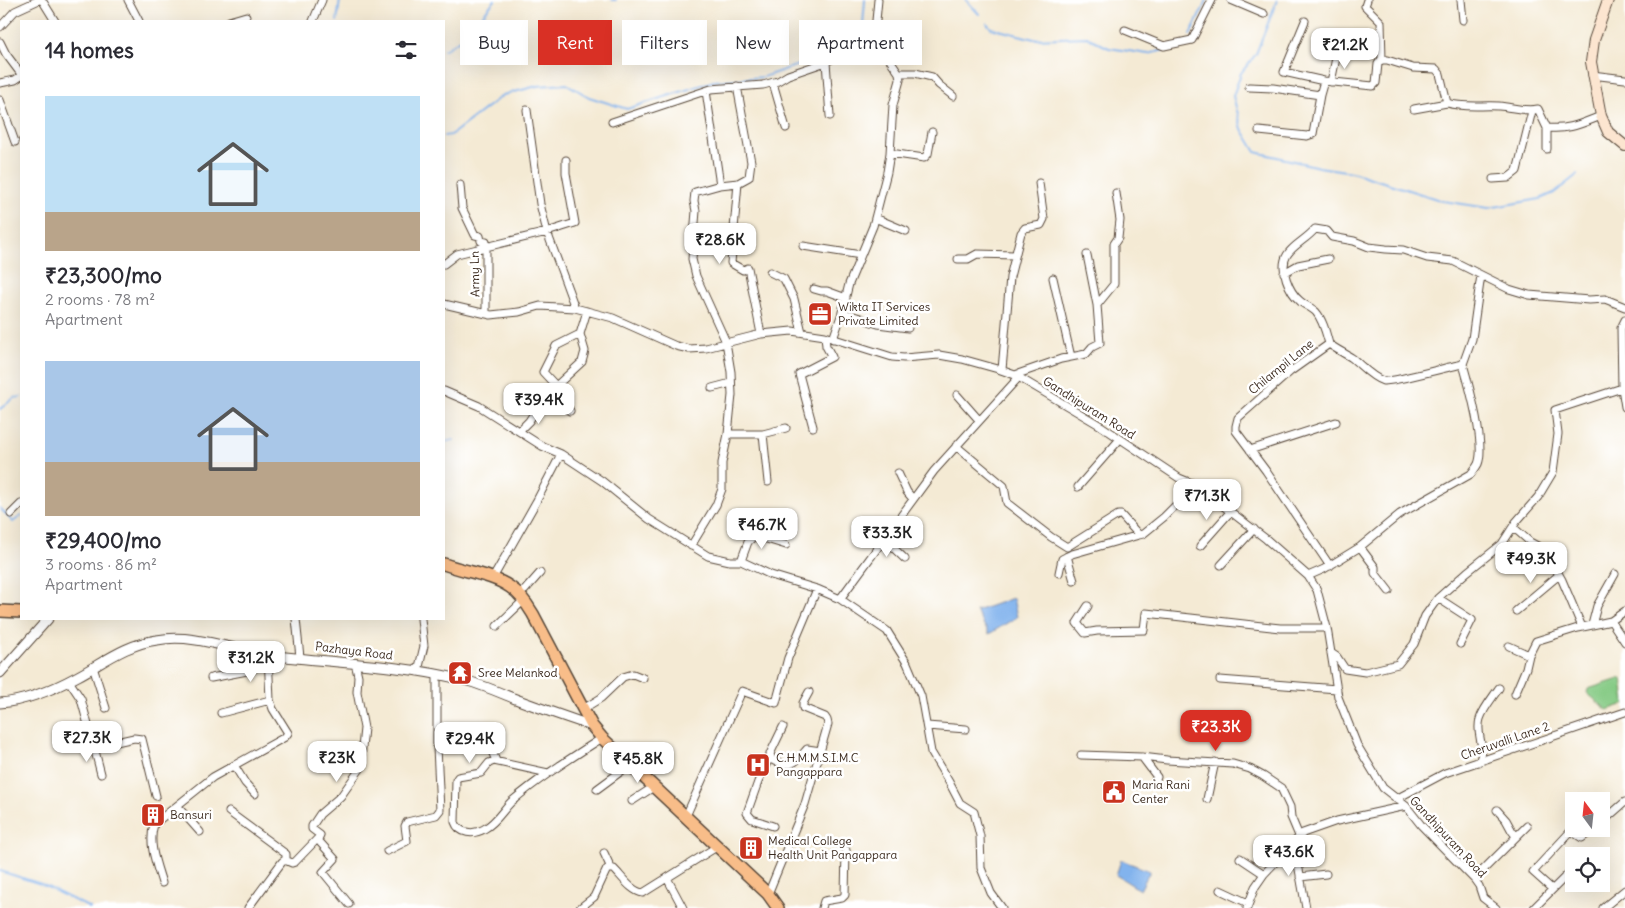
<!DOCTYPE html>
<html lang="en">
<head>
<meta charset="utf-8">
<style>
  body { margin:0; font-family:Delius,sans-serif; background:#f7f7f7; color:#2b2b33; height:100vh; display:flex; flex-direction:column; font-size:19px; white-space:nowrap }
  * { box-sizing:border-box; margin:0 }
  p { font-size:16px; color:#7c7c81 }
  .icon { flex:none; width:28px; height:28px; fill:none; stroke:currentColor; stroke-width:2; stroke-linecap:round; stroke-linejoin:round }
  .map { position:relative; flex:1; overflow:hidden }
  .sheet { position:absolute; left:20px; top:20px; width:425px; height:600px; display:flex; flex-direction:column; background:#fff; border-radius:0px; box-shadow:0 5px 20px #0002 }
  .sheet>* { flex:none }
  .banner { position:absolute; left:460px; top:20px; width:475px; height:45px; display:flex; gap:10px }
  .needle { width:32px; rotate:345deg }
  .buttons { position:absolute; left:1565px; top:792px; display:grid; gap:10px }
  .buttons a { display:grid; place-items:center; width:45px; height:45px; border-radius:0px; background:#fff; box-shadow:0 5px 20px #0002; font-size:25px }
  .price { position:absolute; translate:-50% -42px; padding:0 11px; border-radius:10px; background:#fff; color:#222; font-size:16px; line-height:32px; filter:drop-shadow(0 1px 2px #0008) }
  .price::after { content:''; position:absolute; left:50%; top:30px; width:15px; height:11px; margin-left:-8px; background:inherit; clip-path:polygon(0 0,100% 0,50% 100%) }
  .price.active { background:#d93025; color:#fff }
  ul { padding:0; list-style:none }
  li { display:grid; align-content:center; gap:10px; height:265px; padding:0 25px }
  li span { display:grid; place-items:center; height:155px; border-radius:0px; color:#555 }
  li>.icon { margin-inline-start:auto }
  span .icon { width:90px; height:90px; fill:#fffc; stroke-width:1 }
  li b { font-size:21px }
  h2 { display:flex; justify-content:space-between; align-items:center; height:60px; padding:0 25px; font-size:21px }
  .pill { padding:0 18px; border-radius:0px; background:#fff; box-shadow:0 5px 20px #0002; font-size:18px; line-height:45px }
  .pill.active { background:#d93025; color:#fff }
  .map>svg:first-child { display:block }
  .green { fill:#85ca84; stroke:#607a51 }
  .water { fill:#82b3ed; stroke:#5e6e86 }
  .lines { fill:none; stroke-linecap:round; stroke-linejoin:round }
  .stream { stroke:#82b3ed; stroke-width:2 }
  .minor-casing { stroke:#574739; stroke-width:9 }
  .tertiary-casing { stroke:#574739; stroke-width:11 }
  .secondary-casing { stroke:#574739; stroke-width:12 }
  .primary-casing { stroke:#574739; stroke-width:14 }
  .minor { stroke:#fff; stroke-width:7 }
  .tertiary { stroke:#fff; stroke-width:9 }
  .secondary { stroke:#fce5d0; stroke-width:10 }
  .primary { stroke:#f8bd89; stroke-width:11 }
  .labels { text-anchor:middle; stroke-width:5; stroke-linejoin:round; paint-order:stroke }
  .street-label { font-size:12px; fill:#3b2a1e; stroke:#fff }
  .poi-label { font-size:12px; fill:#3b2a1e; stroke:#fff; text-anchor:start }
</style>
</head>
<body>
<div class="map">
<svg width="1625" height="908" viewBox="0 0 1625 908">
  <rect width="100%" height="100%" fill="#fff"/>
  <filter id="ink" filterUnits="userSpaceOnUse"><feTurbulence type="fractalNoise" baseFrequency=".02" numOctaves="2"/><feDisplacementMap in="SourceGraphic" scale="10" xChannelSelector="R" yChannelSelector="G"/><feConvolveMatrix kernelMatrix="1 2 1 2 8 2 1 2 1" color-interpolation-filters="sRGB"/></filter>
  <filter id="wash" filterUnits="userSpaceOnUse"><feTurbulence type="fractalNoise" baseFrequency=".0096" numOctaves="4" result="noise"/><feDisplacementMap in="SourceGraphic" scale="20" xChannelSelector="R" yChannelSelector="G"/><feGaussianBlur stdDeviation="1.12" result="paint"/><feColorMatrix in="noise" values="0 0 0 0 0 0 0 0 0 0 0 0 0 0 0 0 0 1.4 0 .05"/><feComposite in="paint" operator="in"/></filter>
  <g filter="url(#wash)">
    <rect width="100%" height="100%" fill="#f4ead4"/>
    <path class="green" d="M1622 678 1625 704 1607 710 1587 693 1588 689Z"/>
    <path class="water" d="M1013 598 1017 617 989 634 976 611Z
      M1121 860 1150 871 1140 890 1116 875Z"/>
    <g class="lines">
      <path class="stream" d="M612 0H616
        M966 0 979 14
        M1277 0 1256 54 1241 73 1233 96 1242 129 1256 152 1319 167 1352 172 1443 201 1488 208 1540 199 1554 193 1578 174
        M337 21 340 0
        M987 23 991 28 1034 39 1087 37 1109 48 1148 54 1177 47
        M1190 35 1207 0
        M444 50 466 36 495 0
        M444 136 451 135 503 95 537 86 567 84 589 97 627 109 714 81 763 77 807 62 862 37 865 0
        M0 409 14 398 21 397
        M444 442 454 440
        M0 508 13 522 21 516
        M0 871 41 884 90 908"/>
    </g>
  </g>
  <g filter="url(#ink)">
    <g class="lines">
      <defs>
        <path id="minor" d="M42 0 55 21
          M128 0 139 21
          M1231 0 1264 14
          M1367 0 1365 6 1381 22 1382 60
          M1461 0 1463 20
          M229 21 246 16
          M313 21 322 0
          M1305 21 1284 72 1324 81 1373 86 1376 83 1378 64 1381 60H1387L1413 68 1436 69 1440 74 1447 103C1463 108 1482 105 1499 106 1512 107 1525 112 1538 109L1547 128C1570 130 1580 124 1601 116
          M0 27 15 11 39 0
          M1125 30 1164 46 1192 40 1212 0
          M0 42 6 54 21 74
          M826 62 830 116
          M899 73H915L932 77 939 85 953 96
          M1592 75 1625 79
          M1331 82 1337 53
          M0 83 15 80 21 76
          M773 83 786 128
          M1249 87 1273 88 1320 95 1324 81
          M706 91 720 185 738 183 749 177 751 162 737 86
          M0 100 15 142
          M1414 109 1447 103
          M527 110 540 204 547 232 575 308
          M612 122 711 89 763 85 778 81 788 75 826 62 863 42 874 41
          M1259 131 1307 136 1313 134 1320 95
          M1547 149V128
          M890 153 924 158 928 154 932 132
          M1493 179 1508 178 1517 171 1532 111
          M738 183 731 263 743 270 748 268 761 334
          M460 185 462 208 475 235 480 236 481 241 486 242V314
          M875 218 906 231
          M803 246 861 255
          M1087 255 1097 305
          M958 259H968L977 254 1015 255
          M444 264 457 254 547 232 575 223 566 173V160
          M770 272 784 279 794 299 802 332
          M1284 273 1298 265 1328 259
          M1053 278 1071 357
          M814 289 821 291H827L846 298
          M444 304 491 315 519 312 540 306 575 308 613 318 676 346 689 349 706 348 761 334 792 331 825 336 892 357 904 358 939 355 962 359 998 369 1015 375 1101 426 1179 478 1196 485 1266 539 1308 576 1317 590 1327 628 1338 697 1357 745 1383 788 1406 806 1421 825 1474 879 1479 886 1483 898 1496 908
          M842 312 878 324 908 328
          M833 339 841 316 849 284 873 226 887 172 890 153 893 105 900 80 899 73 890 60 887 48 882 44 874 41 878 0
          M1329 344C1326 333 1323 320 1316 312 1311 307 1304 305 1300 301 1289 292 1279 268 1287 255 1293 245 1307 239 1315 229L1327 231 1332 237 1354 241 1369 247 1386 249 1403 250 1427 258 1453 261 1509 289 1529 295 1589 300 1605 299 1625 307
          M1463 364 1472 339 1481 275
          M1002 370 1010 277 1021 233 1025 228 1041 225 1044 219 1039 183
          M1015 375 1061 359 1086 354 1092 347 1100 343 1097 305 1114 284V244L1118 238 1120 220 1116 193
          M556 386 582 362 585 351 580 334
          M712 388 731 383
          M1622 388 1625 407
          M444 391 479 406 542 446 561 454 602 481 649 519 708 556 730 561H741L771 575 817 589 840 599 887 631 907 663 921 696 931 752 949 782 960 803 974 812 980 836 981 868 991 893 1002 908
          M957 395 979 420
          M559 404 565 401 556 386 543 372 556 346 580 334 587 311
          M813 427 799 374 832 357 826 346 825 336
          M519 431 529 421 542 401 551 400 570 411
          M728 434H763L786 428
          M763 434 768 482
          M956 446 1004 486 1007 503 1051 537 1067 547 1118 515H1121L1139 535 1143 534 1164 517 1196 485
          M1250 450 1336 422
          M898 473 907 492 913 499
          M1078 487 1120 439
          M11 514 21 504
          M1513 527 1530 542 1545 550 1562 580 1582 627
          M884 539 905 559
          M691 546 716 505 722 489V463L728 434 732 395 731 372 726 342 696 276 692 259 696 211 694 201 695 192 720 185
          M1200 546 1231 511
          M1360 547 1375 567V573L1389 591
          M1067 556 1074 581
          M741 561 748 542 753 537H760L786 545
          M1221 565 1254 529
          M1059 573 1062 559 1072 554 1139 535
          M1308 576 1324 569 1360 547 1400 514 1471 474C1473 471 1476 468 1478 464 1486 445 1469 385 1463 364 1451 366 1390 383 1383 381 1371 377 1362 366 1352 358 1344 353 1336 349 1329 344L1291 371 1238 418 1236 426V431L1266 471 1330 566
          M493 578 536 502 561 454
          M518 594 525 590 540 573
          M1438 598 1472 620 1460 644
          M840 599 934 471 1019 377
          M1088 606 1077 623 1085 633 1097 631 1144 630 1146 613 1280 628H1327
          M1516 611 1559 575
          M1625 611 1611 621 1625 642
          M296 619 300 657
          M1592 625 1597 606 1615 574
          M497 626 524 600
          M1509 646 1529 655
          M1331 653 1337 657 1345 669 1365 672 1398 664 1414 644 1425 616 1438 598 1467 572 1502 544 1516 522 1538 497 1553 472 1558 434 1555 410 1622 388 1621 328 1625 320
          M93 667 106 708
          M418 671 424 646 421 619
          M211 678 252 670C259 665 259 661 258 653
          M1220 680 1337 689
          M69 681 81 699 94 747 134 738 142 739 156 796
          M1515 694 1526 668 1529 655 1536 641 1578 628 1611 621
          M583 709 601 698 623 677 633 674 643 678
          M221 713 270 700
          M927 726 966 729
          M489 727V744L496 761
          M783 727 770 754 772 760C793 768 794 764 807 749L821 751
          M94 747 101 774
          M1081 755 1142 757 1167 760 1233 764 1250 769 1263 776 1281 788 1290 807 1291 817 1299 836
          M770 756 758 782 747 813 752 819 773 826
          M1142 757 1157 777 1155 782
          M1479 762C1487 747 1475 735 1480 719 1483 709 1493 697 1499 688
          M234 765 245 783 255 794
          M548 773 494 761 489 763 481 773 458 777 456 780 455 822C459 834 474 835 484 829 496 823 502 811 511 802 539 778 571 758 602 738
          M597 789 631 764
          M1207 799 1215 762
          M1396 799 1445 773 1625 712
          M632 801 655 786
          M177 806 200 832
          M1497 810 1506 820 1512 831 1516 836
          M229 812 286 854V860
          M686 816 742 691 776 703 788 658 817 589
          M1601 823 1625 802
          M317 839 335 859 323 872 349 904
          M1294 842 1306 908
          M387 851 407 841 405 826 407 822 436 815 440 810 437 747V674
          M604 853 611 868
          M1240 858 1264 874
          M1300 877 1326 874
          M667 878 683 908
          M1474 879 1527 826
          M162 883C156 863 148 844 154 824L213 777 285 737 288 733 273 709 270 700 268 654
          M1552 889 1533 872 1571 831 1582 838 1594 829
          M1220 890 1248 903
          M768 894 805 804 828 724 827 720 825 717 803 708V703L809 692
          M248 908 282 862 285 860 292 863 295 862 319 837 320 835 312 829V826L320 814 341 796 360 769 364 728 357 692 358 676 355 663
          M580 908 594 897 607 869H614C622 877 632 892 643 893L718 846
          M822 908 824 901 842 898 845 895 846 850
          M1247 908 1255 887 1264 874 1303 833 1337 821 1406 806
          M1534 908 1574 868
          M1603 908 1625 890"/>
        <path id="tertiary" d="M0 673 48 619
          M0 703C26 701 56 688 78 676 104 662 127 644 157 640 194 633 232 650 269 655 332 663 397 664 460 679 478 683 496 691 513 698 539 708 566 717 592 726"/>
        <path id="secondary" d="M1608 0 1594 40 1591 62 1601 116 1608 132 1625 146"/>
        <path id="primary" d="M444 564C465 572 491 574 510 587 520 593 527 604 533 614L592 726 602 738 768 894 778 908
          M0 611 21 612"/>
      </defs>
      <use href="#minor" class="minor-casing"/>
      <use href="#tertiary" class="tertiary-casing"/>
      <use href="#secondary" class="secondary-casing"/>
      <use href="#primary" class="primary-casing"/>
      <use href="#minor" class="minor"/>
      <use href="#tertiary" class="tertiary"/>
      <use href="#secondary" class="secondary"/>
      <use href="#primary" class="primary"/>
    </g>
  </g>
  <defs>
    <symbol id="office-square" viewBox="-11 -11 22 22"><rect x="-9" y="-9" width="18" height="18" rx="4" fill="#c8321e" stroke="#fff"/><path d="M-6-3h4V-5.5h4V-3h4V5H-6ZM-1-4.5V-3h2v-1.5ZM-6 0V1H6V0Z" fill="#fff"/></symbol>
    <symbol id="temple-square" viewBox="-11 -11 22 22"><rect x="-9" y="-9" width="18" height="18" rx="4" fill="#c8321e" stroke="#fff"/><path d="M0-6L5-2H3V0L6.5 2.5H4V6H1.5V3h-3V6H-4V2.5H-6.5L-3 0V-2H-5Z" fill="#fff"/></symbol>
    <symbol id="hospital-square" viewBox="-11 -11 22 22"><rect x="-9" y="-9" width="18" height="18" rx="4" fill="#c8321e" stroke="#fff"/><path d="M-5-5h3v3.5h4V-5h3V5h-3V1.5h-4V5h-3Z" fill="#fff"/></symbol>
    <symbol id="civic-square" viewBox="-11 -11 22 22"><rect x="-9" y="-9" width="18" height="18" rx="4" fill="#c8321e" stroke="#fff"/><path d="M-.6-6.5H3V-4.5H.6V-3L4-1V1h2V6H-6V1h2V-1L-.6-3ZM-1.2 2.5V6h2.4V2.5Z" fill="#fff"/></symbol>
    <symbol id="building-square" viewBox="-11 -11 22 22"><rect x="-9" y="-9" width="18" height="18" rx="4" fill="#c8321e" stroke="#fff"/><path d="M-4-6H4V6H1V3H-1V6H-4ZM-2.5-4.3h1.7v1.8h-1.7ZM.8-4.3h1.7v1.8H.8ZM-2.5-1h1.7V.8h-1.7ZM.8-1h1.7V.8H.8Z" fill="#fff"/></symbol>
  </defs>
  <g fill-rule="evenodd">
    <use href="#office-square" x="806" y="300" width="28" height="28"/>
    <use href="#temple-square" x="446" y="659" width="28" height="28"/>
    <use href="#hospital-square" x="744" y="751" width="28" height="28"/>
    <use href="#civic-square" x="1100" y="778" width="28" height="28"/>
    <use href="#building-square" x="139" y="801" width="28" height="28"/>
    <use href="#building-square" x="737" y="834" width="28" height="28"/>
  </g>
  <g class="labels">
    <g class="street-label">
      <text transform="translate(475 274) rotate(-91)" y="4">Army Ln</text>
      <text transform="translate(1281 367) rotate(-39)" y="4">Chilampil Lane</text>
      <text transform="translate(1089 408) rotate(32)" y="4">Gandhipuram Road</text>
      <text transform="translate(354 651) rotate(7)" y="4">Pazhaya Road</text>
      <text transform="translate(1505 741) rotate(-19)" y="4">Cheruvalli Lane 2</text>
      <text transform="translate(1448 837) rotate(47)" y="4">Gandhipuram Road</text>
    </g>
    <g class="poi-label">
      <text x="838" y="311">Wikta IT Services<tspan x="838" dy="14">Private Limited</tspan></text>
      <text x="478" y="677">Sree Melankod</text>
      <text x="776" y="762">C.H.M.M.S.I.M.C<tspan x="776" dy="14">Pangappara</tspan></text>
      <text x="1132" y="789">Maria Rani<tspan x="1132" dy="14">Center</tspan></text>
      <text x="170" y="819">Bansuri</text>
      <text x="768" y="845">Medical College<tspan x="768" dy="14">Health Unit Pangappara</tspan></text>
    </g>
  </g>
</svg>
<div class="buttons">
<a><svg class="needle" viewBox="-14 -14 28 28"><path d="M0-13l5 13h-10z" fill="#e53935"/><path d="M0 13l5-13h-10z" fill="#7c7c81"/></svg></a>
<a><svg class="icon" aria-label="locate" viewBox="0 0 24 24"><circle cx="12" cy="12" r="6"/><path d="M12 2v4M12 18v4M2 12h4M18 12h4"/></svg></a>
</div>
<b class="price" style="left:1345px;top:70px">₹21.2K</b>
<b class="price" style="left:720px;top:265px">₹28.6K</b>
<b class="price" style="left:539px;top:425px">₹39.4K</b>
<b class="price" style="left:1207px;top:521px">₹71.3K</b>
<b class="price" style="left:762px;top:550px">₹46.7K</b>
<b class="price" style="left:887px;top:558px">₹33.3K</b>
<b class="price" style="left:1531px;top:584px">₹49.3K</b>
<b class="price" style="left:251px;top:683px">₹31.2K</b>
<b class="price active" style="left:1216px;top:752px">₹23.3K</b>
<b class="price" style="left:87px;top:763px">₹27.3K</b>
<b class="price" style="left:470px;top:764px">₹29.4K</b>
<b class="price" style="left:337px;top:783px">₹23K</b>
<b class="price" style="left:638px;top:784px">₹45.8K</b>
<b class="price" style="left:1289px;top:877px">₹43.6K</b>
<div class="banner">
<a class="pill">Buy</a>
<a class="pill active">Rent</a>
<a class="pill">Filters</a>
<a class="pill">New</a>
<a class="pill">Apartment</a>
</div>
<section class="sheet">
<h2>14 homes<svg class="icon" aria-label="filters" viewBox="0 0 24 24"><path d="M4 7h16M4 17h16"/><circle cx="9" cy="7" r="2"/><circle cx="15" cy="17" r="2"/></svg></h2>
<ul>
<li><span style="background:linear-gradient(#bfe0f5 75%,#b9a48a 0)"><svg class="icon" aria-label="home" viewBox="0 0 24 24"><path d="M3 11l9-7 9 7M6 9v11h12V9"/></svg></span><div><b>₹23,300/mo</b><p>2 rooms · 78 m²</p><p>Apartment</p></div></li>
<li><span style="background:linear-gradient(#a9c7e8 65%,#b9a48a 0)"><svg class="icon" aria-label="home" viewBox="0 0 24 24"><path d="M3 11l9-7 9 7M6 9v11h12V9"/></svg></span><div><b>₹29,400/mo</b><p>3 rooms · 86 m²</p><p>Apartment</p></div></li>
</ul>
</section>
</div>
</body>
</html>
